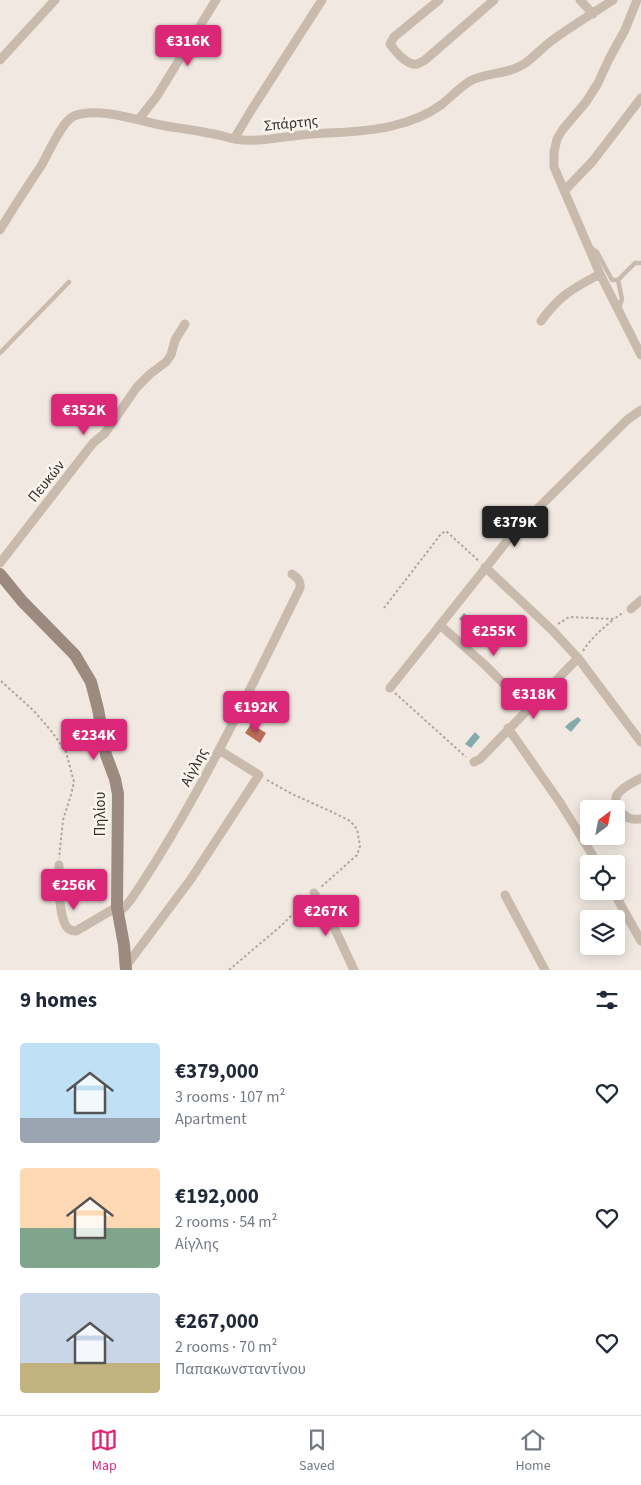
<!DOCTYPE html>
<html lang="en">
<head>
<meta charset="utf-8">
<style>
  body { margin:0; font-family:"Source Sans 3",sans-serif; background:#f6f6f7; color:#1f2937; height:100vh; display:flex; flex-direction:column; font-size:19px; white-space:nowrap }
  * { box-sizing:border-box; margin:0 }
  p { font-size:16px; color:#747a83 }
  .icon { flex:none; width:28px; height:28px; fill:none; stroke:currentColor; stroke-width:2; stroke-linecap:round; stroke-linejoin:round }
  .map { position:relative; height:970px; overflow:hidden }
  .details { display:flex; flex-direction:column; background:#fff; flex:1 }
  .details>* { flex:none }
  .needle { width:32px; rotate:32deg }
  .buttons { position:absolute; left:580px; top:800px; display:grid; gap:10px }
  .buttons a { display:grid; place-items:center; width:45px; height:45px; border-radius:5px; background:#fff; box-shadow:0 2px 12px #0003; font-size:25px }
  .price { position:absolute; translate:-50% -42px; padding:0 11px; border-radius:5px; background:#db2777; color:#fff; font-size:16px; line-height:32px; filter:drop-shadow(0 1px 2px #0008) }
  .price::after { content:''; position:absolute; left:50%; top:30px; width:15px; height:11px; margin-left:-8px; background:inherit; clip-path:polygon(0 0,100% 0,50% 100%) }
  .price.current { background:#222; color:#fff }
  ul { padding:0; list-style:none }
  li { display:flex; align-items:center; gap:15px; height:125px; padding:0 20px }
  li span { display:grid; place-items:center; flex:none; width:140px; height:100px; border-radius:5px; color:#555 }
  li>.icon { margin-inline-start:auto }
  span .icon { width:60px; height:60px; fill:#fffc; stroke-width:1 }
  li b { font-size:21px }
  h2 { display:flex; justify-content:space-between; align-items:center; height:60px; padding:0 20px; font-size:21px }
  .dock { display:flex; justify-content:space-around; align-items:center; height:70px; border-top:1px solid #e0e1e3; background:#fff; font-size:14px; color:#747a83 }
  .dock a { display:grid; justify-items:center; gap:2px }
  .dock .current { color:#db2777 }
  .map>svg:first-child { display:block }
  .water { fill:#83abac }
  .building { fill:#ba6c57 }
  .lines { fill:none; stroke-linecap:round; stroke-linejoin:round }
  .path { stroke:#b4a498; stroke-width:2; stroke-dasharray:2.5 2.5; stroke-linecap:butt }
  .lane { stroke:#c9baae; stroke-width:4.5 }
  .street { stroke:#c9baae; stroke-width:9 }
  .secondary { stroke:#9c8980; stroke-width:12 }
  .labels { text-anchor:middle; stroke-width:5; stroke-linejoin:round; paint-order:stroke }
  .street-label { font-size:15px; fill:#382f2c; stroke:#f9f4ee }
</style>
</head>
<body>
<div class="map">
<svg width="641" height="970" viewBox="0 0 641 970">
  <rect width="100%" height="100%" fill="#f1e9e1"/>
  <path class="water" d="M464 613 474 622 473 626 469 628 459 619Z
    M578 717 581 720 571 732 565 727 569 723Z
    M475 732 480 737 471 748 465 744Z"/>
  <path class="building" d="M251 724 266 733 260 743 245 733Z"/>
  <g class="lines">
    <path class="path" d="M384 608 441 534 446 531 480 562
      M558 624 569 617 614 619 624 612
      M583 651C591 638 602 629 614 619
      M1 681 34 711 52 732 66 752 74 782 71 795 63 820 59 858
      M395 693 466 757
      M267 780 292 794 330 811 350 821 357 829 360 846 357 855 320 888
      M229 970 282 925 307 900"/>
    <path class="lane" d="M589 246 597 252 612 280H618L635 263H641
      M618 280 622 299 619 308
      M0 353 69 282"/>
    <path class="street" d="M439 0 394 37 390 44C395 51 407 66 417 64 420 63 423 61 425 60L494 0
      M580 0 593 14
      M637 0 625 30 609 59 598 83 586 102 563 129 557 139 554 152V167L600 274 641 355
      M0 60 55 0
      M139 119 157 96 216 0
      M234 139 252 109 322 0
      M564 191 592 162 641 98
      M0 230C13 208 27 187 41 166 48 154 62 121 74 116 96 107 134 119 156 124 173 128 191 129 208 133 217 134 226 137 234 139 257 143 279 137 302 135 331 132 364 133 392 126 409 122 427 115 441 105 451 97 459 88 470 81 487 72 507 75 524 64 533 58 541 49 550 42 570 27 592 14 613 0
      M541 321C560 295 572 289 600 274
      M0 563 93 443 105 433 137 387 150 374 166 362 171 355 175 340 185 324
      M485 567 553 631 578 658 641 742
      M631 609 641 600
      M440 625 485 665 529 709
      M390 688 515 531 627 420 641 410
      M508 728 561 804 598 864
      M474 762 480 759 578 658
      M641 778C634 782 622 787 617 795 613 802 621 815 629 818 633 820 637 819 641 819
      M59 865C59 880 58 913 66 926 68 929 72 931 76 931L117 907
      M613 891 641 941
      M314 893 326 910 354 970
      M505 895 545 970
      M117 913 125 907 132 898C198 800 248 693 300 588 301 581 298 578 292 574
      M126 966 191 879 259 775 219 750"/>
    <path class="secondary" d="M0 574 22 601 75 655 91 682 98 709 106 755 115 779 118 794 117 907 124 945 126 970"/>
  </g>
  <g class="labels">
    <g class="street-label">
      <text transform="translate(291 123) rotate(-6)" y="5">Σπάρτης</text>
      <text transform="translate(46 481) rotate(-51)" y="5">Πευκών</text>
      <text transform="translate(194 767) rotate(-62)" y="5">Αίγλης</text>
      <text transform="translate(100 814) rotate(-90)" y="5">Πηλίου</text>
    </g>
  </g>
</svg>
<div class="buttons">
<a><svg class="needle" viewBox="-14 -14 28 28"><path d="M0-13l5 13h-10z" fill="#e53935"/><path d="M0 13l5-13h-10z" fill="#747a83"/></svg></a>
<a><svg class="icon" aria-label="locate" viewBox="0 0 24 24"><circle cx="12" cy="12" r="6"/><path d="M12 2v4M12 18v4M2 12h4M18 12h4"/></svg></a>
<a><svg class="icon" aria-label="layers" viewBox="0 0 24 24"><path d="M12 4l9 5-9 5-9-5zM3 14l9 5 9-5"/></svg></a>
</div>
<b class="price" style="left:188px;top:67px">€316K</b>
<b class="price" style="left:84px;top:436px">€352K</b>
<b class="price current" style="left:515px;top:548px">€379K</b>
<b class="price" style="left:494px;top:657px">€255K</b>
<b class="price" style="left:534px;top:720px">€318K</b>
<b class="price" style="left:256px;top:733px">€192K</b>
<b class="price" style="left:94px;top:761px">€234K</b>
<b class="price" style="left:74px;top:911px">€256K</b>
<b class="price" style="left:326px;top:937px">€267K</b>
</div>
<section class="details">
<h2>9 homes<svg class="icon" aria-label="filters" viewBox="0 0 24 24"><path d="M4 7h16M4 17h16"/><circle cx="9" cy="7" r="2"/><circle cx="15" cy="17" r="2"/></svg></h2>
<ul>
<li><span style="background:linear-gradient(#bfe0f5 75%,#9aa5b1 0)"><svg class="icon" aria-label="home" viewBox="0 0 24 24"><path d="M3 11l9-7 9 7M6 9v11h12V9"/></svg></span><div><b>€379,000</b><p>3 rooms · 107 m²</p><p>Apartment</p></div><svg class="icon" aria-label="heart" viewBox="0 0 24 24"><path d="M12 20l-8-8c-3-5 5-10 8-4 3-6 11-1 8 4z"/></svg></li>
<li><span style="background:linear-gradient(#ffd9b3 60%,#7fa58c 0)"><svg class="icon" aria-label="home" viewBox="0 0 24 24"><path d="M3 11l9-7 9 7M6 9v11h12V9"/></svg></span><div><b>€192,000</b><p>2 rooms · 54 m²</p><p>Αίγλης</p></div><svg class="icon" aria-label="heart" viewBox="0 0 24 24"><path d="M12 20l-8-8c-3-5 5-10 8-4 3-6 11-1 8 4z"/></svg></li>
<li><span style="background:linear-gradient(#c9d6e8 70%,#c2b280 0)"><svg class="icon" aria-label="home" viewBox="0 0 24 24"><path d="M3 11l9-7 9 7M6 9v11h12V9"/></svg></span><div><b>€267,000</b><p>2 rooms · 70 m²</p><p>Παπακωνσταντίνου</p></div><svg class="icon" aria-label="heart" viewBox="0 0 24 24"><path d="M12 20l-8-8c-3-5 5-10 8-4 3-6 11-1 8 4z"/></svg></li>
</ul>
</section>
<nav class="dock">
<a class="current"><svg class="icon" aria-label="map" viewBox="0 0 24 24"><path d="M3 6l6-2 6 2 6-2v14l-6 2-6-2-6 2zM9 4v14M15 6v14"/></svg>Map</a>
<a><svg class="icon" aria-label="saved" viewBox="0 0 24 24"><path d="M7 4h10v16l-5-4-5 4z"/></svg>Saved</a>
<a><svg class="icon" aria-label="home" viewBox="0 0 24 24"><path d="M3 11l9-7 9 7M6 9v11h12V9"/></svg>Home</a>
</nav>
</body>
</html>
